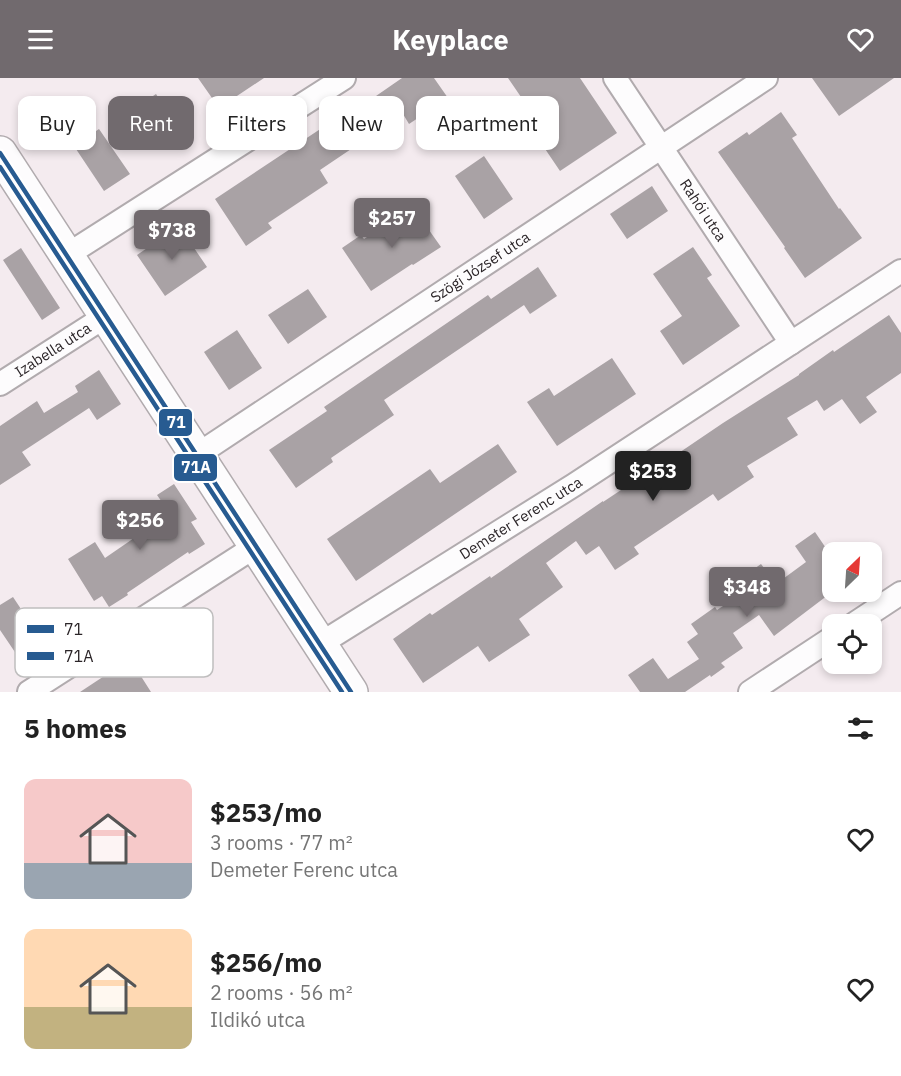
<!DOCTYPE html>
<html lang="en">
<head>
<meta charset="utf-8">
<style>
  body { margin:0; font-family:"IBM Plex Sans",sans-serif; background:#f6f6f6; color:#222; height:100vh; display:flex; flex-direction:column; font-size:22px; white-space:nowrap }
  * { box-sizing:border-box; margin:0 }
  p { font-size:20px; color:#767676 }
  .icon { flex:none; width:33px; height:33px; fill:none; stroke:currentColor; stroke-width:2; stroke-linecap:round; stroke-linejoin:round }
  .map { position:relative; height:614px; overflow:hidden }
  .panel { display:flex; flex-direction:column; background:#fff; flex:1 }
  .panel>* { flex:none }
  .banner { position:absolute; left:18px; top:18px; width:600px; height:54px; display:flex; gap:12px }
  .needle { width:39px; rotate:25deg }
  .fabs { position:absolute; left:822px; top:464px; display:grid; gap:12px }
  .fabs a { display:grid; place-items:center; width:60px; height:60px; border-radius:12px; background:#fff; box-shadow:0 3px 9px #0003; font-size:30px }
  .price { position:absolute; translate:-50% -51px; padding:0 14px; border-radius:6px; background:#716a6e; color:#fff; font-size:20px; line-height:39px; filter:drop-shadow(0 2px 3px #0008) }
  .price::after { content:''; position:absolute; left:50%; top:36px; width:18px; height:14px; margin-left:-9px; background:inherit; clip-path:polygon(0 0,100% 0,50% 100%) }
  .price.on { background:#222; color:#fff }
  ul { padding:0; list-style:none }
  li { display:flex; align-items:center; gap:18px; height:150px; padding:0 24px }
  li span { display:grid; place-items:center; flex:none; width:168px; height:120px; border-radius:12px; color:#555 }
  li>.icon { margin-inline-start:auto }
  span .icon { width:72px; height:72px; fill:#fffc; stroke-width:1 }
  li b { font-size:26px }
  h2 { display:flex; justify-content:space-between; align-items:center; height:72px; padding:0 24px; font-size:26px }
  .chip { padding:0 21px; border-radius:12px; background:#fff; box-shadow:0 3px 9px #0003; font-size:21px; line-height:54px }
  .chip.on { background:#716a6e; color:#fff }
  header { display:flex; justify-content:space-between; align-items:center; height:78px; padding:0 24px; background:#716a6e; color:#fff; font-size:27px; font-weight:700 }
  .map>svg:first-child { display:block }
  .building { fill:#a9a2a5 }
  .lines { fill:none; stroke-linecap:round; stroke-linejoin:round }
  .street-casing { stroke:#b1abae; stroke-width:26 }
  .secondary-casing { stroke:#b1abae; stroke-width:36 }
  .street { stroke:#fdfcfd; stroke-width:22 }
  .secondary { stroke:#fdfcfd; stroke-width:33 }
  .bus-1-casing { stroke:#fff; stroke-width:9 }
  .bus-2-casing { stroke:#fff; stroke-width:9 }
  .bus-1 { stroke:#275b91; stroke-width:4.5 }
  .bus-2 { stroke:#275b91; stroke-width:4.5 }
  .labels { text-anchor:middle; stroke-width:6; stroke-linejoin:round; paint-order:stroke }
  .street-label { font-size:15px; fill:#2b2528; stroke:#fff }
  .key { fill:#fff; stroke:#bfbebe; stroke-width:1.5 }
  .key-label { font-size:16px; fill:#2b2528 }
  .line-badge { stroke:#fff; stroke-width:2 }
  .badge-label { font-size:16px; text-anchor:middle; font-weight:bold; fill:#fff }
</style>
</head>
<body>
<header><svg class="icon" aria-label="menu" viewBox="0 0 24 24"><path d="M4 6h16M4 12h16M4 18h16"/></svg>Keyplace<svg class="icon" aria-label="heart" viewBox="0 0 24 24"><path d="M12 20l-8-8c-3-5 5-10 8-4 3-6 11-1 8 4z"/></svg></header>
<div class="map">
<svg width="901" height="614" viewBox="0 0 901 614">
  <rect width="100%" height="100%" fill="#f4ebef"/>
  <path class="building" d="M198 0H264L219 30Z
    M402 0H434L448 20 409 46 403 36 320 92 328 105 268 145 272 150 246 168 215 121 361 24 363 27Z
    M508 0H580L617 55 560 93 537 59 545 54Z
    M812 0H894L839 38Z
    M156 16 170 37 146 53 132 32Z
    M781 34 797 57 792 60 839 131 840 130 862 160 805 200 784 170 785 169 718 74 747 54 749 57Z
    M99 51 130 96 104 113 74 68Z
    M484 78 513 121 484 141 455 98Z
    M652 108 668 133 627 161 610 136Z
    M412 128 441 169 413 187 412 186 371 213 342 170 361 157 364 161Z
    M179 148 207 189 165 218 137 177Z
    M693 169 712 197 707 200 740 248 683 287 660 253 682 238 653 196Z
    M21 170 60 230 42 242 3 182Z
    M538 189 557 218 530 236 524 227 384 322 394 337 331 380 333 384 296 410 269 372 327 333 324 329 488 217 491 221Z
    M308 211 327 239 288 266 268 237Z
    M889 237 901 255V295L866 319 877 334 860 346 842 321 824 333 817 322 787 340 798 357 747 388 754 399 718 423 713 416 634 469 639 476 615 492 599 468 586 477 576 463 546 485 563 509 519 541 530 557 489 584 478 568 423 605 393 561 430 535 432 537 490 498 491 500 603 423V424L660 386 661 387 723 345 799 297V296L833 272 834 274Z
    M237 252 262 290 229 312 204 274Z
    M612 280 636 316 557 368 527 324 549 310 554 318Z
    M99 292 121 326 97 342 89 330 22 374 31 387 0 407V348L37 323 44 335 78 314 75 308Z
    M498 366 517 394 356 503 327 461 430 391 440 405Z
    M174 406 197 441 191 444 205 466 189 476 188 474 127 515 128 517 109 529 102 518 94 523 68 481 95 464 105 480 137 458 131 449 164 427 157 417Z
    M815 454 832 479V514L774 558 759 537 733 555 743 570 721 585 725 589 711 599 710 597 685 614H640L628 597 653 580 668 601 699 581 687 564 698 556 691 546 715 529 717 532 744 514 737 503 761 486 776 506 806 484 795 468Z
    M13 519 47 570 23 586 0 552V527Z
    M130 581 151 614H80Z"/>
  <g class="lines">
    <defs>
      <g id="street">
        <path id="s1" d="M615 0 791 265"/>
        <path d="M67 177 344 0"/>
        <path id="s2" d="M0 306 106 238"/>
        <path id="s3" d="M197 377 766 0"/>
        <path d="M854 546 901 515"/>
        <path id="s4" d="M320 566 574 407 901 193"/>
        <path d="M29 614 256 468"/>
        <path d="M750 614 832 560"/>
      </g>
      <path id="secondary" d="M0 75 351 614"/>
    </defs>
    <use href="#street" class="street-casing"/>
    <use href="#secondary" class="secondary-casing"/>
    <use href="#street" class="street"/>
    <use href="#secondary" class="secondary"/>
    <defs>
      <path id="bus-1" d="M0 75 351 614"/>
      <path id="bus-2" d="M0 89 342 614"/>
    </defs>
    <use href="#bus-1" class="bus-1-casing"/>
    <use href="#bus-2" class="bus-2-casing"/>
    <use href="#bus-1" class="bus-1"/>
    <use href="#bus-2" class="bus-2"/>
  </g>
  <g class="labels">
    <g class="street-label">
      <text dy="5" stroke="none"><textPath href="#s1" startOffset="159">Rahói utca</textPath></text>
      <text dy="5" stroke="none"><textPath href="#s3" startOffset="340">Szögi József utca</textPath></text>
      <text dy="5" stroke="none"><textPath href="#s2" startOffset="63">Izabella utca</textPath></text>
      <text dy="5" stroke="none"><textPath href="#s4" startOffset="237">Demeter Ferenc utca</textPath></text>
    </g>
  </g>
  <rect x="15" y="530" width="198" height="69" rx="9" class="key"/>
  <rect x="27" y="547" width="27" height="8" fill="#275b91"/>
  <rect x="27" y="574" width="27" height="8" fill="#275b91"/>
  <g class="key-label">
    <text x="64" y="557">71</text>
    <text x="64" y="584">71A</text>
  </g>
  <g class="line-badge">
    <rect x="158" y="330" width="35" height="29" rx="6" fill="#275b91"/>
    <rect x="173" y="375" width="45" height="29" rx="6" fill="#275b91"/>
  </g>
  <g class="badge-label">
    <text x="176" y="350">71</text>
    <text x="196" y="395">71A</text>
  </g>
</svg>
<div class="fabs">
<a><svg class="needle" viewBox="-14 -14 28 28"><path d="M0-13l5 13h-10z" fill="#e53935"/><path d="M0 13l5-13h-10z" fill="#767676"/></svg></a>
<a><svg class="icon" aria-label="locate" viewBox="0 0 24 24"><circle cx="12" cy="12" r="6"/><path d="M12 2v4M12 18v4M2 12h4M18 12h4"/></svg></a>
</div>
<b class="price" style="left:392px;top:171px">$257</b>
<b class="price" style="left:172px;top:183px">$738</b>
<b class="price on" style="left:653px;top:424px">$253</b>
<b class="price" style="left:140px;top:473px">$256</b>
<b class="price" style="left:747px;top:540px">$348</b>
<div class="banner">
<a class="chip">Buy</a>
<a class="chip on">Rent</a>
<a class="chip">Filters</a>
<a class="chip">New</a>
<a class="chip">Apartment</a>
</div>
</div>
<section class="panel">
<h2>5 homes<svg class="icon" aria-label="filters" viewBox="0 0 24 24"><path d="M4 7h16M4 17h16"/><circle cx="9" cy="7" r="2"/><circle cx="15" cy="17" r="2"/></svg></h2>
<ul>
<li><span style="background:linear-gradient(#f6c9c9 70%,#9aa5b1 0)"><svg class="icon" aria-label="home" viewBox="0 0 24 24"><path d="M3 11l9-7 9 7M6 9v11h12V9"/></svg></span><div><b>$253/mo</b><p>3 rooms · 77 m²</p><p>Demeter Ferenc utca</p></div><svg class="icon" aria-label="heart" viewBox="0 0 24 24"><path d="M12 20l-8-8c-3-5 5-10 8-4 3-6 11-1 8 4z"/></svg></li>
<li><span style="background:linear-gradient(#ffd9b3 65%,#c2b280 0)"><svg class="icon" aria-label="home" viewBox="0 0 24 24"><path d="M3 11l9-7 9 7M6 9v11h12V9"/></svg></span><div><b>$256/mo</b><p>2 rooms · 56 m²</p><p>Ildikó utca</p></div><svg class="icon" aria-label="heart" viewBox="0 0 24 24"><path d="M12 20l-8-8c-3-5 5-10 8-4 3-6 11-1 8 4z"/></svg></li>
</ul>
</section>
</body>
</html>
